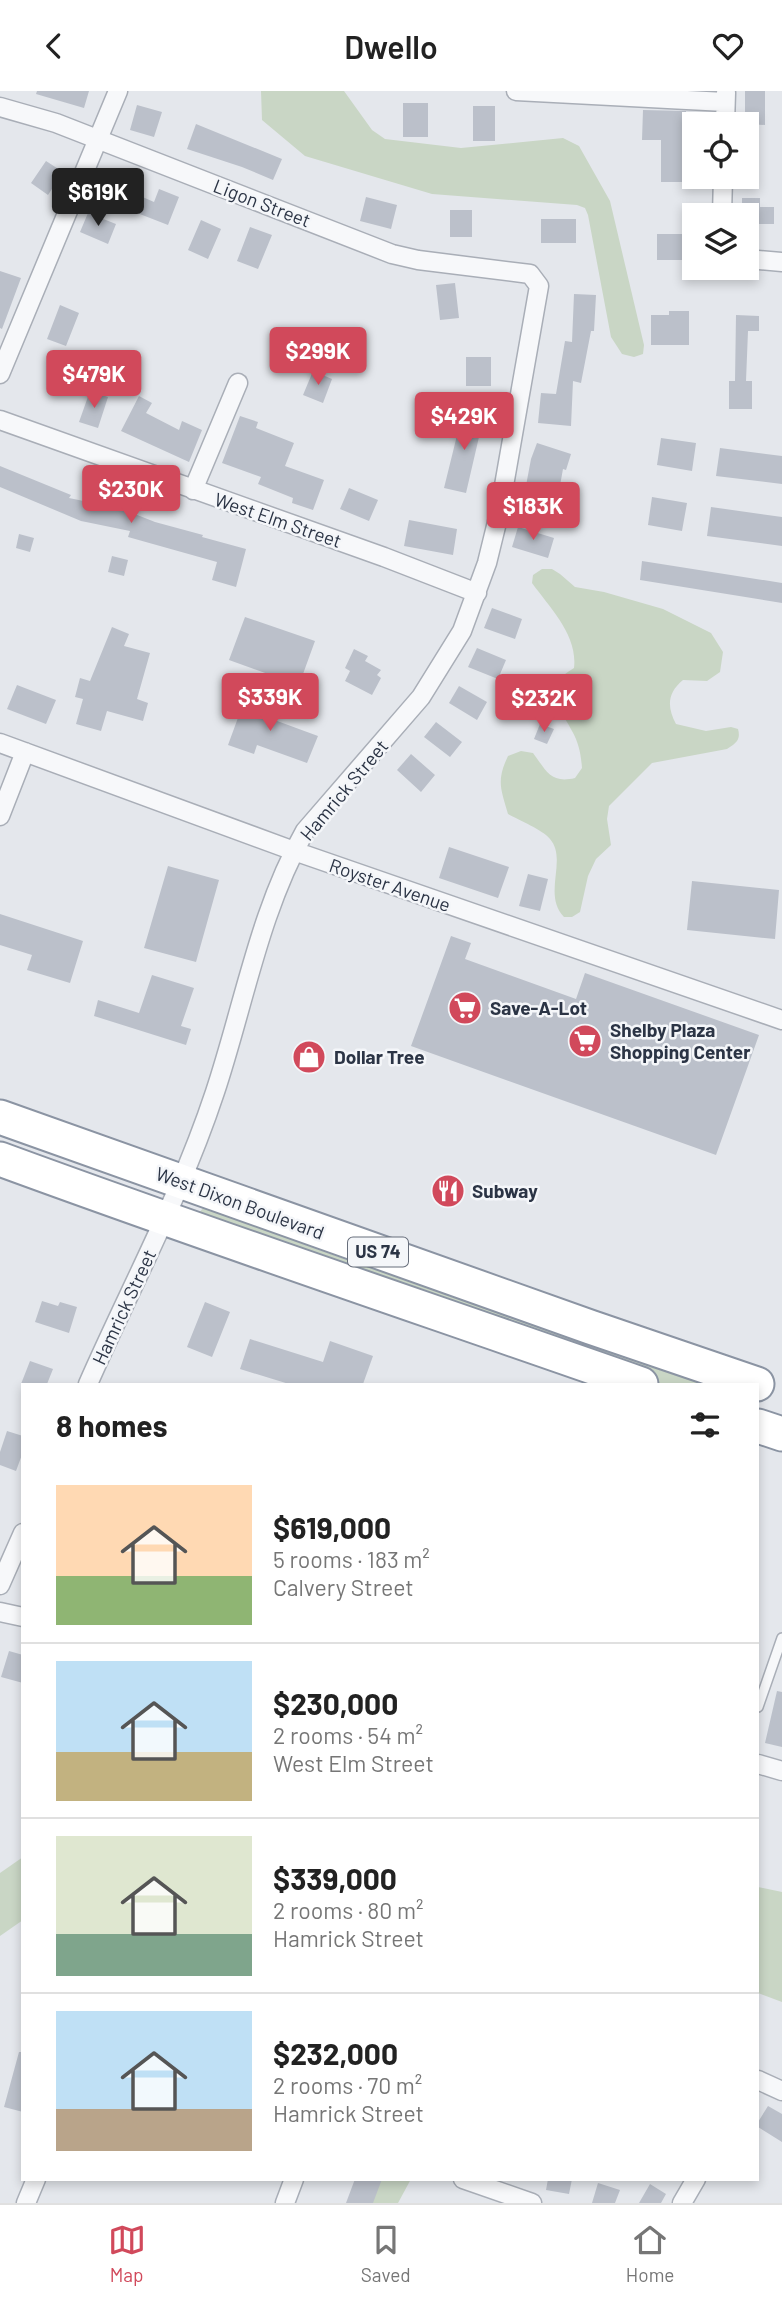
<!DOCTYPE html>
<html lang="en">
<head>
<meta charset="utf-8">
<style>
  body { margin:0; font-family:Barlow,sans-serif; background:#f2f2f2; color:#222; height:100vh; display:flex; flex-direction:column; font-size:26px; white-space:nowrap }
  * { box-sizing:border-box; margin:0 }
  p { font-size:23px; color:#767676 }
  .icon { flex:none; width:38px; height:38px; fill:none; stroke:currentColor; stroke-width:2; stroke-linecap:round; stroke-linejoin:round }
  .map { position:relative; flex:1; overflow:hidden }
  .sheet { position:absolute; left:21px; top:1292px; width:738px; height:798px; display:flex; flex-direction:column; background:#fff; border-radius:0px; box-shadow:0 4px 10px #0003 }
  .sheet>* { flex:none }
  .buttons { position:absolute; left:682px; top:21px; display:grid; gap:14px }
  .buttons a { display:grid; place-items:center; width:77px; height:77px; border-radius:0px; background:#fff; box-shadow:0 4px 10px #0003; font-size:35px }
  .price { position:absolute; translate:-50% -60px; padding:0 16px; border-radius:7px; background:#d1495b; color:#fff; font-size:23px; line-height:46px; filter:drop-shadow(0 2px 4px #0008) }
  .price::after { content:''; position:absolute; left:50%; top:42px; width:21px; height:16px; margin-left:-10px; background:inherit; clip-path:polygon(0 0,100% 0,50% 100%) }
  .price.current { background:#222; color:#fff }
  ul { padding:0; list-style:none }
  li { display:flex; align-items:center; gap:21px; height:175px; padding:0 35px }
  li+li { border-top:2px solid #e0e0e0 }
  li span { display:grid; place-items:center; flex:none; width:196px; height:140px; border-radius:0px; color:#555 }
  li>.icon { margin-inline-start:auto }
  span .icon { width:84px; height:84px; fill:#fffc; stroke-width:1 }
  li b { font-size:30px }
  h2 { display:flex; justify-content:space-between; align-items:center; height:84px; padding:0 35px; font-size:30px }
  header { display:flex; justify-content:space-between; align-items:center; height:91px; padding:0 35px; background:#fff; font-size:32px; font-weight:600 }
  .menu { display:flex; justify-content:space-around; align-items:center; height:98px; border-top:2px solid #e0e0e0; background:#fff; font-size:19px; color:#767676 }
  .menu a { display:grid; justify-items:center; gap:4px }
  .menu .current { color:#d1495b }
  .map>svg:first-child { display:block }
  .green { fill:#c9d6c5 }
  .building { fill:#bbc0ca }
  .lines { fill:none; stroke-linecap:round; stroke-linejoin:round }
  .lane-casing { stroke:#a9aeb7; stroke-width:12 }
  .street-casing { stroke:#a9aeb7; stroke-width:21 }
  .highway-casing { stroke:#8b94a3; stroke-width:37 }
  .lane { stroke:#f7f8fa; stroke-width:9 }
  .street { stroke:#f7f8fa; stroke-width:18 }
  .highway { stroke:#fff; stroke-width:33 }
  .labels { text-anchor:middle; stroke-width:5; stroke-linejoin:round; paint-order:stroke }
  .shield { fill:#f4f6f9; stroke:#676e7b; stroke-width:2 }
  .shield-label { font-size:18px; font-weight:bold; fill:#2b3445 }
  .street-label { font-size:19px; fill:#2b3445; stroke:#f4f6f9 }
  .poi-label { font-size:19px; font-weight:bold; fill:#2b3445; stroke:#f4f6f9; text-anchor:start }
</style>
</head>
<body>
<header><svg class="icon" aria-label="back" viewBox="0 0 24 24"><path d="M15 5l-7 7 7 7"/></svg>Dwello<svg class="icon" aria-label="heart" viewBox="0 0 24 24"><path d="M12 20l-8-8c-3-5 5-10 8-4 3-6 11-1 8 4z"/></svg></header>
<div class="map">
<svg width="782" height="2112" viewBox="0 0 782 2112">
  <rect width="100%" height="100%" fill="#e4e7ec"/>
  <path class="green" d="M261 0H344L372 39 385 48 461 57 563 47 579 55 610 110 644 254 643 263 634 266 622 263 611 246 588 124 585 117 577 114 432 103 305 65 262 29Z
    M542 478H552L560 483 575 496 604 501 663 518 711 542 723 561 720 581 707 590 683 589C667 602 667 616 676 633L706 640 731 636 738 638C741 649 736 652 727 658L652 672 609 715 607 728 611 754 596 768 588 785 580 821 572 826H564C542 803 568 769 550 748 543 739 519 729 508 723 501 698 496 690 508 665L521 660 533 662C546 679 550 693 575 687L582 677C581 664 579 652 572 640 558 612 536 600 574 577 578 544 550 517 532 492L533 484Z
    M203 1117 364 1175 482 1209 719 1293H658L266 1154 199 1122Z
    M23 1766V1829L0 1845V1782Z
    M758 1796 782 1801V1911L758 1902Z
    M382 2088H411L398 2112H367Z"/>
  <path class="building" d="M37 0H89L84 17 36 3Z
    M745 0H765V34L745 33Z
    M403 12H428V46H403Z
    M137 14 162 21 154 46 130 39Z
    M473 15H495V50H473Z
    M643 19 686 20 685 65H691V91H661V49H642Z
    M196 33 282 68 273 89 242 76 187 58Z
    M46 70 63 81 48 104 31 92Z
    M159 98 179 106 168 134 132 120 138 104 154 111Z
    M366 106 397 114 391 138 360 130Z
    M742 107H760V116H774V133H747V124H742Z
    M450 119H472V146H450Z
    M88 122 116 133 108 153 80 141Z
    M541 128H576V152H541Z
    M201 129 221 138 208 168 188 159Z
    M250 136 272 144 258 178 237 170Z
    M657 143H692V169H657Z
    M0 180 21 187 2 238 0 237Z
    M455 192 459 227 440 229 436 194Z
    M574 203 596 204 594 240H591L581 292 573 290 571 335 538 332 541 302 556 303 565 250 572 251Z
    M60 214 79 222 66 255 47 248Z
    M669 220H689V254H651V224H669Z
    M736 224 759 225V240H748L746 290H752V318H729V290H735Z
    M466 266H491V295H466Z
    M313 280 332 288 323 312 303 304Z
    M90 300 108 306 98 337 79 331Z
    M139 305 152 312 146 322 179 339 182 330 202 339 189 371 121 340Z
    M464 316 476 319 474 331 482 333 466 402 444 397Z
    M240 325 258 331 256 337 294 352 285 375 324 389 313 419 292 412 293 407 258 393 261 386 222 372Z
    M661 347 696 352 692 380 657 374Z
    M537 352 571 363 566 379 563 378 555 422 522 416 531 368Z
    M720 357 782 365V393L716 385Z
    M0 375 71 404 69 407 122 418 155 431 203 444 202 446 246 458 236 496 212 489 217 471 128 446 130 440 81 430 0 396Z
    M349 397 378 409 369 430 340 418Z
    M652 406 687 412 682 440 648 434Z
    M711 416 782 426V455L707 445Z
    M409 429 457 438 453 464 404 455Z
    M518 436 554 447 548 467 512 456Z
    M19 443 34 447 30 461 16 457Z
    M112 465 128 469 124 485 108 481Z
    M642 470 782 492V512L640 489Z
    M492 517 522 528 515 548 484 537Z
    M245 526 315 550 299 594 229 569Z
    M112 536 129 543 124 555 150 562 137 608 148 612 143 630 107 620 101 640 76 633 83 608 75 606 80 587 90 590Z
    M477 557 506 569 498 588 468 576Z
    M354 558 368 565 365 570 381 579 377 584 381 587 372 604 345 590 350 580 345 577Z
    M17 594 56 609 46 633 7 618Z
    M459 595 487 611 477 629 449 612Z
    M246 605 273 615 269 627 318 645 307 672 257 654 254 663 228 654Z
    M436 631 462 651 450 666 424 646Z
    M540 633 554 638 547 653 534 648Z
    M411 663 435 684 421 701 397 679Z
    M449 756 509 776 498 807 439 787Z
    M168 775 219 789 196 871 144 857Z
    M528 783 548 788 540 820 519 815Z
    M692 790 779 799 775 848 687 839Z
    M0 823 83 850 70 892 27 879 32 864 0 854Z
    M451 845 471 852 465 868 576 908 585 882 759 944 716 1064 411 955Z
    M152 884 194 897 181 935 191 938 186 954 94 925 98 909 139 922Z
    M42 1210 58 1215 60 1211 77 1216 69 1242 35 1231Z
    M205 1211 230 1221 212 1266 187 1256Z
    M250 1248 323 1271 330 1250 373 1265 363 1293H289L240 1278Z
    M30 1270 53 1278 47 1293H21Z
    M7 1340 23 1345V1361L16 1380 0 1374V1361Z
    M9 1560 23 1564V1592L1 1586Z
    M777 1600 782 1601V1656L765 1652Z
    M19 1961H23V2021L4 2016Z
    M768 2015 782 2023V2051L758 2036V2031Z
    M355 2088H382L373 2112H346Z
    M548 2088H572L569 2103 546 2099Z
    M598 2092 620 2099 615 2112H592Z
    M650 2093 666 2103 661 2112H639Z"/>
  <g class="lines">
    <defs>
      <path id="lane" d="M758 1616 782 1547"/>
      <path id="street" d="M516 0 725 11
        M0 16 56 32 392 163 418 169 530 183 539 195 499 423 487 472 462 540 421 606 305 740C259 821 244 914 215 1001 181 1104 131 1195 88 1293
        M725 33 726 2
        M722 124 723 86
        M747 168 782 171
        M0 283 118 0
        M0 329 384 466 477 502
        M193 399 238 292
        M0 652 294 760 782 929
        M0 725 25 661
        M0 1494 23 1442
        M0 1521 23 1526
        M758 1673 782 1680
        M758 1989 782 2000
        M463 2088 532 2112
        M26 2112 36 2088
        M285 2112 294 2088
        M682 2112 696 2088"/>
      <path id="highway" d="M0 1026 590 1236 757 1293
        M0 1068C212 1146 427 1218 641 1293
        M758 1335 782 1343"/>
    </defs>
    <use href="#lane" class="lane-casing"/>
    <use href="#street" class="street-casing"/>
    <use href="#highway" class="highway-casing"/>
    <use href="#lane" class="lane"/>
    <use href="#street" class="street"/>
    <use href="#highway" class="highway"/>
  </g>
  <defs>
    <symbol id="supermarket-disc" viewBox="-11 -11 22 22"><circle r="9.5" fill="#d1495b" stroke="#f4f6f9"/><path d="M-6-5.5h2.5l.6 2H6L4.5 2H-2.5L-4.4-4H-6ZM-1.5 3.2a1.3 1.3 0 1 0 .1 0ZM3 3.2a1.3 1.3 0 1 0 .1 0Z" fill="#fff"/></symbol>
    <symbol id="shop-disc" viewBox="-11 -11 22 22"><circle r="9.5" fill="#d1495b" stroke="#f4f6f9"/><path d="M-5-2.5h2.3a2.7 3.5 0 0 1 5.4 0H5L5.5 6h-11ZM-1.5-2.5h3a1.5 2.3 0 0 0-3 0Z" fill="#fff"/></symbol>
    <symbol id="restaurant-disc" viewBox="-11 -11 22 22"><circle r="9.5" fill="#d1495b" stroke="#f4f6f9"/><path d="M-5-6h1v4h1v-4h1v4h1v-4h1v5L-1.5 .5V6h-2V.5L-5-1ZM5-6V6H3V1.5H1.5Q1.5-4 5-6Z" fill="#fff"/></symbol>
  </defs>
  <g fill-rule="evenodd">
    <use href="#supermarket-disc" x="446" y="898" width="38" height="38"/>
    <use href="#supermarket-disc" x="566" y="931" width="38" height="38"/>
    <use href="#shop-disc" x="290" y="947" width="38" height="38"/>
    <use href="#restaurant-disc" x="429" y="1081" width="38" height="38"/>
  </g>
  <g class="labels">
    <rect class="shield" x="348" y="1146.5" width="60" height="29" rx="5"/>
    <g class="shield-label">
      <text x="378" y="1167">US 74</text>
    </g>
    <g class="street-label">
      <text transform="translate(262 112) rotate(21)" y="7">Ligon Street</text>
      <text transform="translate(278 429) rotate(19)" y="7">West Elm Street</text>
      <text transform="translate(344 699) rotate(-50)" y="7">Hamrick Street</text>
      <text transform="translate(390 794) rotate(19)" y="7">Royster Avenue</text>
      <text transform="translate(240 1112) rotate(20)" y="7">West Dixon Boulevard</text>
      <text transform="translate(124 1216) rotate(-65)" y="7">Hamrick Street</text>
    </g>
    <g class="poi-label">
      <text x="490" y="924">Save-A-Lot</text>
      <text x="610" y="946">Shelby Plaza<tspan x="610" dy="22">Shopping Center</tspan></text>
      <text x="334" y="973">Dollar Tree</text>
      <text x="472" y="1107">Subway</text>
    </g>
  </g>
</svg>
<div class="buttons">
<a><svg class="icon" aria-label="locate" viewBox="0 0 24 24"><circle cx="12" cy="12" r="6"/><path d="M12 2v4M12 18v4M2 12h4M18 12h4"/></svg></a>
<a><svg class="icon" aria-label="layers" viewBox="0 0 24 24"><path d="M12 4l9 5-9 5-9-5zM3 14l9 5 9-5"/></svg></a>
</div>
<b class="price current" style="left:98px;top:137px">$619K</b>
<b class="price" style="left:318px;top:296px">$299K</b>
<b class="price" style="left:94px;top:319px">$479K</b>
<b class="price" style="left:464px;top:361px">$429K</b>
<b class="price" style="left:131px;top:434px">$230K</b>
<b class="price" style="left:533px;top:451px">$183K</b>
<b class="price" style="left:270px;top:642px">$339K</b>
<b class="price" style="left:544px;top:643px">$232K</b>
<section class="sheet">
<h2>8 homes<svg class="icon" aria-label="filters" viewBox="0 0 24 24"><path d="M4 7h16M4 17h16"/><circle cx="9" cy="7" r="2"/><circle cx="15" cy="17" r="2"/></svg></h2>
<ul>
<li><span style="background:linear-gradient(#ffd9b3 65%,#8fb573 0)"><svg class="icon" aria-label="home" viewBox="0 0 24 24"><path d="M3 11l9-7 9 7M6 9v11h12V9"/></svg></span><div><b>$619,000</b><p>5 rooms · 183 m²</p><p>Calvery Street</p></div></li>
<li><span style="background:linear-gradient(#bfe0f5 65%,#c2b280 0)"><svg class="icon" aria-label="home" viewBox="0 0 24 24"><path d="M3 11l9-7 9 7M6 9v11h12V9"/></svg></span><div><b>$230,000</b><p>2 rooms · 54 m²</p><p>West Elm Street</p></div></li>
<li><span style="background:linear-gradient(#dfe7d0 70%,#7fa58c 0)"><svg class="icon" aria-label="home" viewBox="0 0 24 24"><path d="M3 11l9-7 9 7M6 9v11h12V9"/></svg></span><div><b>$339,000</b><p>2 rooms · 80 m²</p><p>Hamrick Street</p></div></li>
<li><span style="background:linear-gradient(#bfe0f5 70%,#b9a48a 0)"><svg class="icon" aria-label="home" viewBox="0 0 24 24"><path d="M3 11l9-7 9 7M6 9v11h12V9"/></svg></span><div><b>$232,000</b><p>2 rooms · 70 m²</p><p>Hamrick Street</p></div></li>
</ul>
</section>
</div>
<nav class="menu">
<a class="current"><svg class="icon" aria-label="map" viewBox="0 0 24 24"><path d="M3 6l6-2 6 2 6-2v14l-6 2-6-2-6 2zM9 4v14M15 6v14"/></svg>Map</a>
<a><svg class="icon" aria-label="saved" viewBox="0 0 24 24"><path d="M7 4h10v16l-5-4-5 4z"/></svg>Saved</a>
<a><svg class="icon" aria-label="home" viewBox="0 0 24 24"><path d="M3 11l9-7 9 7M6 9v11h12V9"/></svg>Home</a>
</nav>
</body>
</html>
